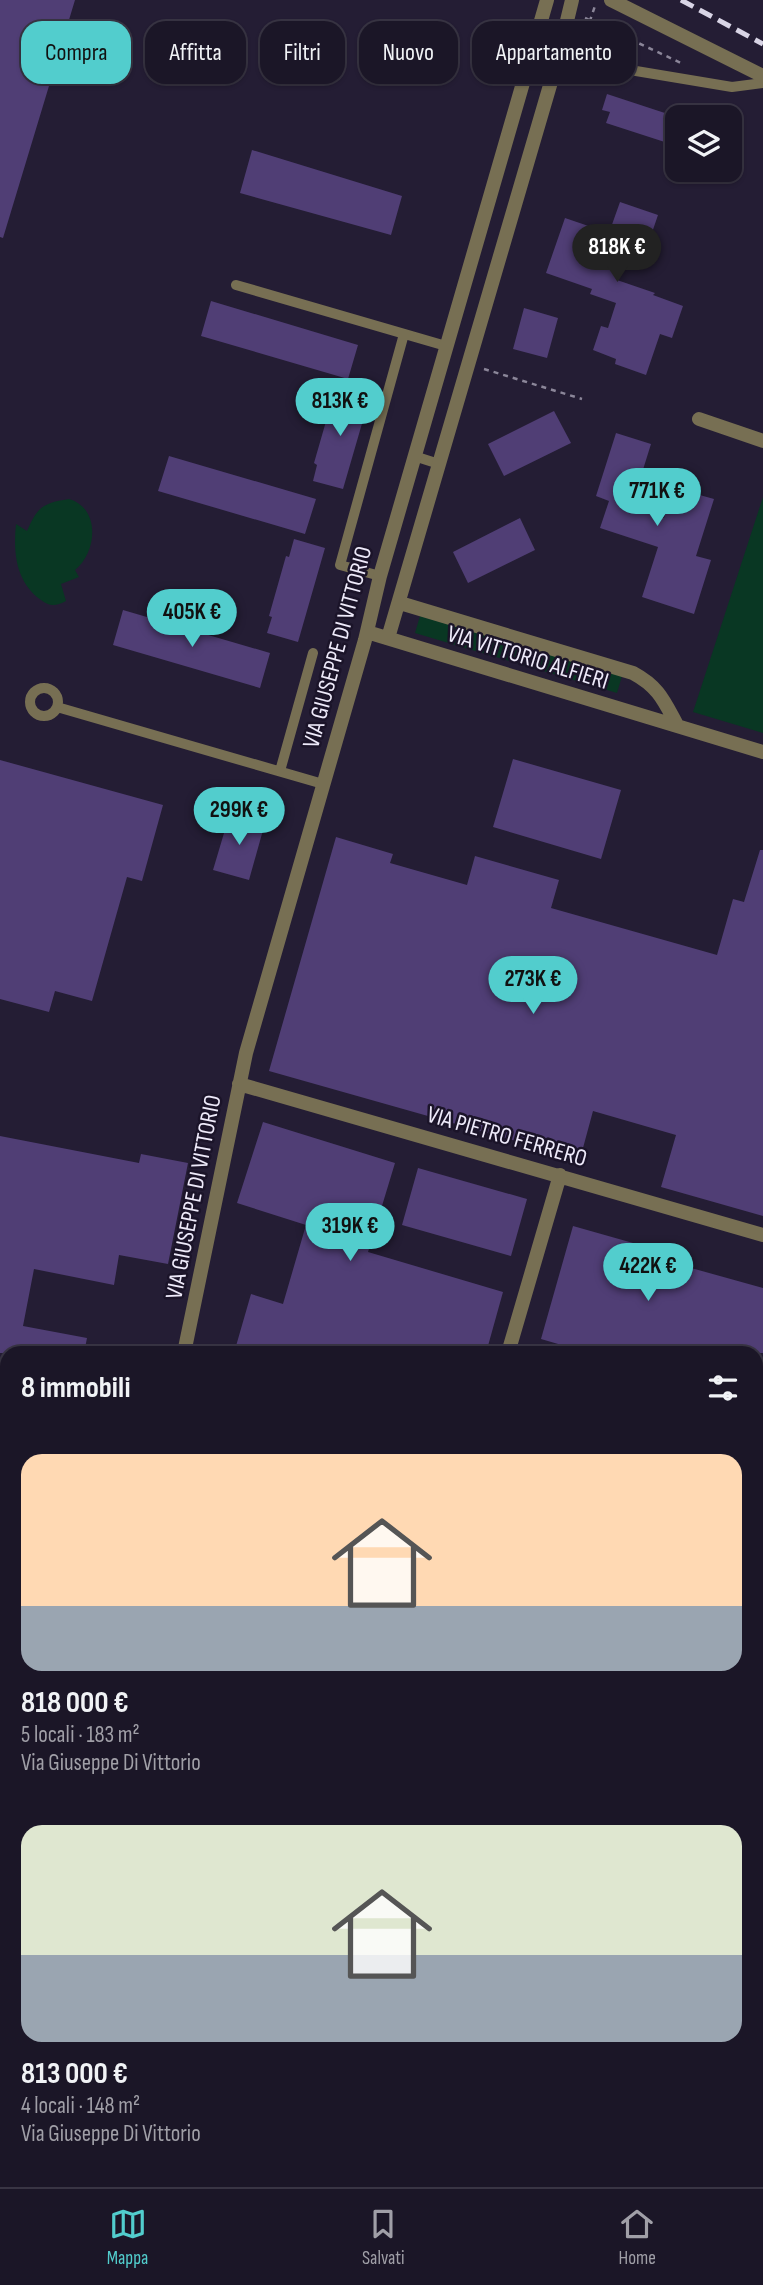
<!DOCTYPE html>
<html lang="it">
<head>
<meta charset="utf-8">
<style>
  body { margin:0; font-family:"Sofia Sans Condensed",sans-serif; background:#241f2f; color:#f1f3f6; height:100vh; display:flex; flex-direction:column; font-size:26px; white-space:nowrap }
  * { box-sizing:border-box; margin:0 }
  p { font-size:23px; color:#a09fa7 }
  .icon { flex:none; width:38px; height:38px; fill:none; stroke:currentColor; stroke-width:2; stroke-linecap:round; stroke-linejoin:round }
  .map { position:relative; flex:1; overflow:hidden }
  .sheet { position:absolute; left:0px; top:1346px; width:763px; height:842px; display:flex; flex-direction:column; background:#1b1627; border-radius:21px 21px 0 0; box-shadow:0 2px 5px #0004,0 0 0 2px #393544 }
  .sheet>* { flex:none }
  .hud { position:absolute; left:21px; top:21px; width:721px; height:63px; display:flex; gap:14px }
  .buttons { position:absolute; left:665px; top:105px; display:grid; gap:14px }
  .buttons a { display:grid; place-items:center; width:77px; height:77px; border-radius:14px; background:#1b1627; box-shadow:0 2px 5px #0004,0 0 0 2px #393544; font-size:35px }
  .price { position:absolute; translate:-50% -60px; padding:0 16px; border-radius:24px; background:#52cdcd; color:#111; font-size:23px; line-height:46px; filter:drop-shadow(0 2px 4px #0008) }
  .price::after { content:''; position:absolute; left:50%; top:42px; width:21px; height:16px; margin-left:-10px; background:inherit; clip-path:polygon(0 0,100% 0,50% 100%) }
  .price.on { background:#222; color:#fff }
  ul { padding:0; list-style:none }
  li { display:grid; align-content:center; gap:14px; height:371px; padding:0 21px }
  li span { display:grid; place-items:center; height:217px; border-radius:21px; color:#555 }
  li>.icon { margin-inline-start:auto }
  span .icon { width:126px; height:126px; fill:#fffc; stroke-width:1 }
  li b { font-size:30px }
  h2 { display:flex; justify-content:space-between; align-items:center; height:84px; padding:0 21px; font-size:30px }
  .pill { padding:0 24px; border-radius:21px; background:#1b1627; box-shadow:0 2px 5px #0004,0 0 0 2px #393544; font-size:24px; line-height:63px }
  .pill.on { background:#52cdcd; color:#111 }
  .dock { display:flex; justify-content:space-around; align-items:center; height:98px; border-top:2px solid #393544; background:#1b1627; font-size:19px; color:#a09fa7 }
  .dock a { display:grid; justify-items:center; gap:4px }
  .dock .on { color:#52cdcd }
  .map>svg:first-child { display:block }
  .green { fill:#093723 }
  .building { fill:#503e75 }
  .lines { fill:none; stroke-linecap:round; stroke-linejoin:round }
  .path { stroke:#8b8699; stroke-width:2.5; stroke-dasharray:5 5; stroke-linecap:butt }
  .service { stroke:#776f53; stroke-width:10 }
  .minor { stroke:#776f53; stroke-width:14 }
  .tertiary { stroke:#776f53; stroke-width:14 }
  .secondary { stroke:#a89b6e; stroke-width:14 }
  .rail { stroke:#d8d4e5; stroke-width:5; stroke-dasharray:14 7; stroke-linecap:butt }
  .labels { text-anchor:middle; stroke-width:5; stroke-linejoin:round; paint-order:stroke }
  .street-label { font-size:24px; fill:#eeeafa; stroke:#1b1429 }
</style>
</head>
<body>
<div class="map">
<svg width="763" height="2187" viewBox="0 0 763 2187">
  <rect width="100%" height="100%" fill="#241d34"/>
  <path class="green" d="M763 497V733L693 712Z
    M69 499C101 508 97 553 75 570L79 577 61 584 66 601C56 606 50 607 41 600 16 582 13 553 16 524L27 531C37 508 42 503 69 499Z
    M420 616 622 676 617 693 415 633Z"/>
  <path class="building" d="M0 0H75L3 238 0 237Z
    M607 94 677 117V146L606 123 610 112 602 110Z
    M252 150 402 196 391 235 240 193Z
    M620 202 658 215 642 262 626 257 617 280 655 293 653 295 683 306 672 338 660 334 646 375 615 364 616 359 593 350 601 326 608 328 616 303 590 294 592 289 546 273 565 218 609 233Z
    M211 301 358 345 348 379 201 336Z
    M524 308 558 318 547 358 513 349Z
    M339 387 370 396 343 489 313 481 317 465 314 463 331 404 334 405Z
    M554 411 571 443 504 476 488 444Z
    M616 433 651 444 631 508 664 518 667 508 682 513 689 492 714 499 696 556 711 560 694 614 642 597 658 547 600 528 609 501 596 496Z
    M169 456 316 499 305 534 158 491Z
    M520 518 535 550 468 583 453 552Z
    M294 539 325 548 298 642 267 633 272 617 269 616 286 556 289 557Z
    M123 610 270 653 260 688 113 645Z
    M513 759 621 790 601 859 493 827Z
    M0 760 163 805 142 881 127 877 92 1001 55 991 49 1012 0 999Z
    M230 813 265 823 249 880 213 870Z
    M336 837 393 854 390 863 467 885 475 856 559 880 551 908 717 955 733 899 744 902 760 850H763V1216L661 1187 676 1135 593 1111 580 1159 269 1071Z
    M263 1122 395 1163 368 1252 503 1292 486 1353H234L251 1294 283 1304 306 1225 237 1203Z
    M0 1136 139 1163 141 1154 188 1163 168 1264 119 1255 114 1285 34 1269 23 1326 87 1338 84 1353H0Z
    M418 1168 527 1199 511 1256 402 1225Z
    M573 1226 686 1258 684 1266 763 1288V1353H589L541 1339Z"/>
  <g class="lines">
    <path class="path" d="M585 18 683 64
      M580 50 596 3
      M484 369 582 399
      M637 2180 745 2187"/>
    <path class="service" d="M558 58 732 87 763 83
      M236 285 446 346
      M414 456 439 464
      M380 576 340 565 404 334
      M30 702a14 14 0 1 1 28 0a14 14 0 1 1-28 0Z
      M57 707 323 784
      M280 771 313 653
      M0 2058 7 2059"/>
    <path class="minor" d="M699 419 763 441
      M400 603 633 673C659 687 664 701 677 725
      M367 632 763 752
      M388 638 558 58 572 0
      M239 1084 763 1235
      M184 1353 246 1053 365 640 380 576 547 0
      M508 1353 560 1175
      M0 1560 7 1561
      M756 1658 763 1659
      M756 1943 763 1938
      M416 2180 422 2187
      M497 2187 502 2180"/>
    <path class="tertiary" d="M611 0 763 76"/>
    <path class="secondary" d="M0 2083 7 2084
      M756 2116H763
      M0 2122H7
      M756 2164H763"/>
    <path class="rail" d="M681 0 763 44"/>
  </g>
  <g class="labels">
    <g class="street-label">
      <text transform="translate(337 647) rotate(-75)" y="8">VIA GIUSEPPE DI VITTORIO</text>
      <text transform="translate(528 657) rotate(17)" y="8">VIA VITTORIO ALFIERI</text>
      <text transform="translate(507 1136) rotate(16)" y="8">VIA PIETRO FERRERO</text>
      <text transform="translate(193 1197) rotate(-79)" y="8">VIA GIUSEPPE DI VITTORIO</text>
    </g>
  </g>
</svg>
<div class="buttons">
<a><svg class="icon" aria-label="layers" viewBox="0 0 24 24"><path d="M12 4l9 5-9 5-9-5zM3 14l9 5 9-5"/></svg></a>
</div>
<b class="price on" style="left:617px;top:284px">818K €</b>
<b class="price" style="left:340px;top:438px">813K €</b>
<b class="price" style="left:657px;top:528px">771K €</b>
<b class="price" style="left:192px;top:649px">405K €</b>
<b class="price" style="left:239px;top:847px">299K €</b>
<b class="price" style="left:533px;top:1016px">273K €</b>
<b class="price" style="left:350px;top:1263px">319K €</b>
<b class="price" style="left:648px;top:1303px">422K €</b>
<div class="hud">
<a class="pill on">Compra</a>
<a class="pill">Affitta</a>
<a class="pill">Filtri</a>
<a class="pill">Nuovo</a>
<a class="pill">Appartamento</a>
</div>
<section class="sheet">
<h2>8 immobili<svg class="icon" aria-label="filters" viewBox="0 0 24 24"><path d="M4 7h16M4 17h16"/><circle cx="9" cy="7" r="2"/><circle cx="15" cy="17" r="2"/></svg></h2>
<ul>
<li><span style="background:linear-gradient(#ffd9b3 70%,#9aa5b1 0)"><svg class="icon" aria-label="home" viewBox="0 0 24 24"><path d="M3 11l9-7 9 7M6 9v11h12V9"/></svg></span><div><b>818 000 €</b><p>5 locali · 183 m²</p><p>Via Giuseppe Di Vittorio</p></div></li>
<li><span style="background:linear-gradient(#dfe7d0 60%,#9aa5b1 0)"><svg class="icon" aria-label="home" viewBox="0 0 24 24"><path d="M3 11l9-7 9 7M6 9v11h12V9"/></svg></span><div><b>813 000 €</b><p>4 locali · 148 m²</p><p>Via Giuseppe Di Vittorio</p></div></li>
</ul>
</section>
</div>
<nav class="dock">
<a class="on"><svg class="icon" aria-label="map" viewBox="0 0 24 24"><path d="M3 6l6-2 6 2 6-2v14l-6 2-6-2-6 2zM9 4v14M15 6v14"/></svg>Mappa</a>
<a><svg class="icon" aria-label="saved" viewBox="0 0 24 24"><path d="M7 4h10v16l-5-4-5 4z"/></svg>Salvati</a>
<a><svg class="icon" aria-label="home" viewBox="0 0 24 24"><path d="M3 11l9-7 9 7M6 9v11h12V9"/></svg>Home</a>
</nav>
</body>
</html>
